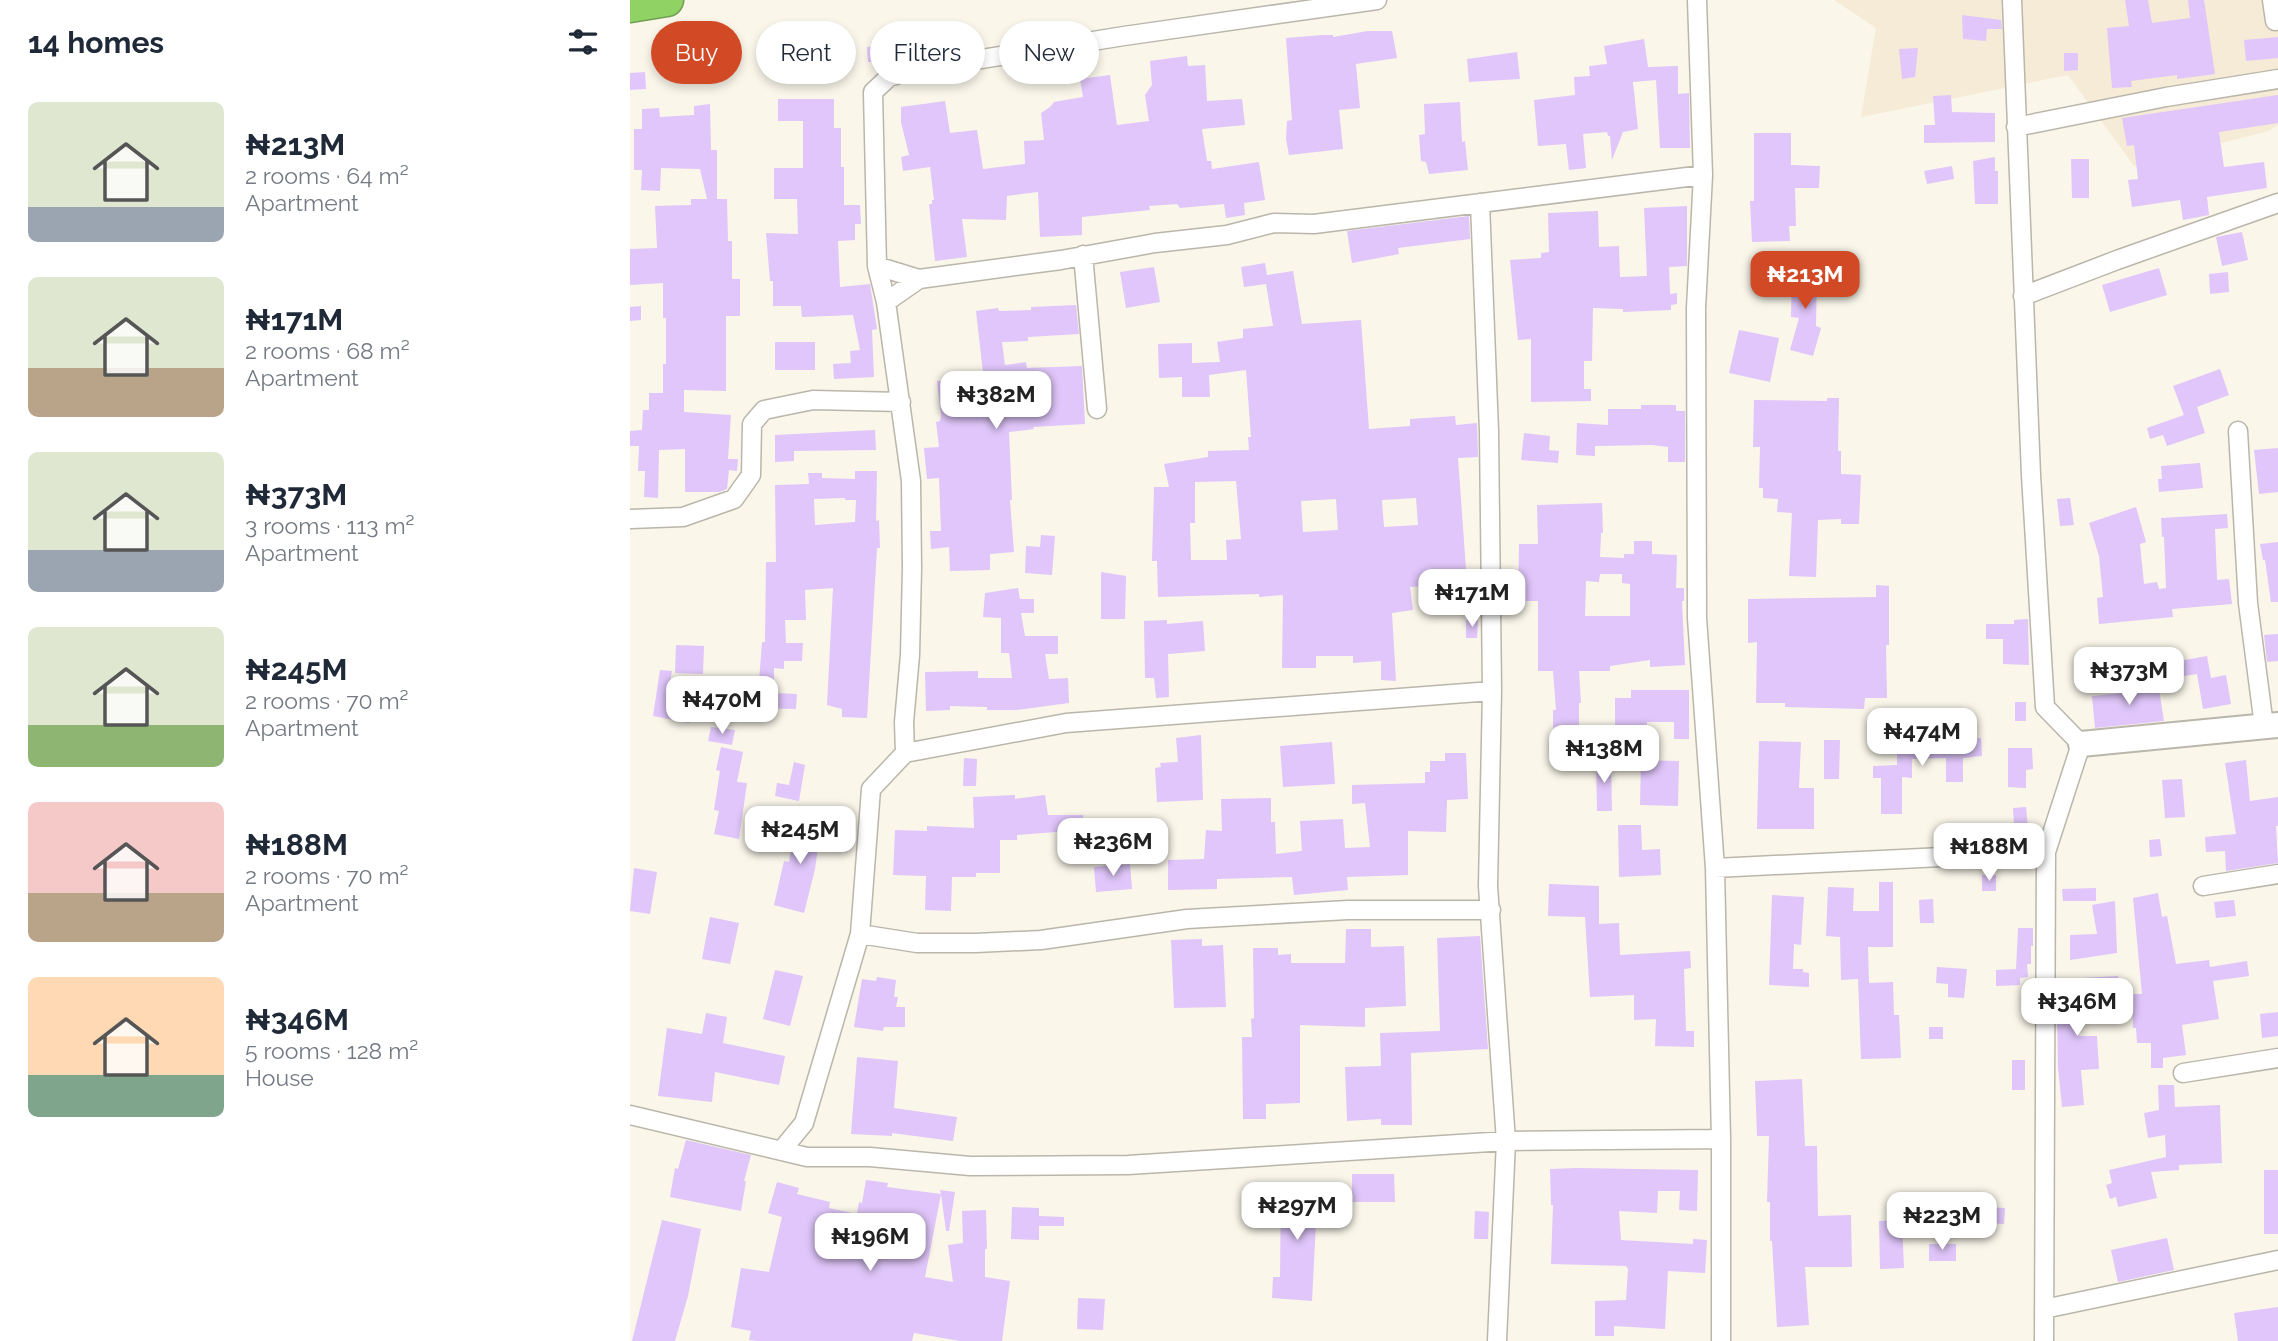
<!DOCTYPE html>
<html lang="en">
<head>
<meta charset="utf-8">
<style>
  body { margin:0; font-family:Raleway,sans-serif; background:#f6f6f7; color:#1f2937; height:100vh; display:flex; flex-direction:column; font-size:26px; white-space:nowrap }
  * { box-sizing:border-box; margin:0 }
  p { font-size:23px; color:#747a83 }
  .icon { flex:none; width:38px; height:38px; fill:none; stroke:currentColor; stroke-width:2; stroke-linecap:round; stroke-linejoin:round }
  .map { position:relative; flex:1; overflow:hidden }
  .drawer { display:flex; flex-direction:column; background:#fff; width:630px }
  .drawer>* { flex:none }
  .hud { position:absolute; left:21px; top:21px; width:665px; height:63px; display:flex; gap:14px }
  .price { position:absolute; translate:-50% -60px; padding:0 16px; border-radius:14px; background:#fff; color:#222; font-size:23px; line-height:46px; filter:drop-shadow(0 2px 4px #0008) }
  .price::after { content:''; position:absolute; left:50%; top:42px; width:21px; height:16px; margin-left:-10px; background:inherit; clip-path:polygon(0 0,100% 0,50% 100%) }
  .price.selected { background:#d24925; color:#fff }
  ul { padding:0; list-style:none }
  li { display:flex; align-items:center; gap:21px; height:175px; padding:0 28px }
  li span { display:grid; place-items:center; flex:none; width:196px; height:140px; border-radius:10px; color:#555 }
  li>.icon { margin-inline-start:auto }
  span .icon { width:84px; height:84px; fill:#fffc; stroke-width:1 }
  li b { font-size:30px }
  h2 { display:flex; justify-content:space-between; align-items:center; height:84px; padding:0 28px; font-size:30px }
  .tag { padding:0 24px; border-radius:32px; background:#fff; box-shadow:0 4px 10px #0003; font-size:24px; line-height:63px }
  .tag.selected { background:#d24925; color:#fff }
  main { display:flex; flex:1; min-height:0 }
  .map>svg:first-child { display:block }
  .commercial { fill:#f5ebd6 }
  .building { fill:#e0c6fa; fill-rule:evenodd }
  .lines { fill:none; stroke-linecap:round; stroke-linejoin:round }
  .street-casing { stroke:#bab6aa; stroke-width:21 }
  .secondary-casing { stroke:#bab6aa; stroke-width:28 }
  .highway-casing { stroke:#729d54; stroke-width:35 }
  .street { stroke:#fff; stroke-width:18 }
  .secondary { stroke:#fff; stroke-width:24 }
  .highway { stroke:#90d364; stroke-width:32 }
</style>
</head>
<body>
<main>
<section class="drawer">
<h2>14 homes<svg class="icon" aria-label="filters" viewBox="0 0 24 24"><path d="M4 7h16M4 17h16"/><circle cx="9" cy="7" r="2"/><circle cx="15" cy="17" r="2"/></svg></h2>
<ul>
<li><span style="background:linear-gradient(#dfe7d0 75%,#9aa5b1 0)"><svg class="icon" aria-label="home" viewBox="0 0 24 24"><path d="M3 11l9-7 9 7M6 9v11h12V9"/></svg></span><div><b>₦213M</b><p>2 rooms · 64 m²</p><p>Apartment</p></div></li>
<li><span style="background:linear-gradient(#dfe7d0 65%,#b9a48a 0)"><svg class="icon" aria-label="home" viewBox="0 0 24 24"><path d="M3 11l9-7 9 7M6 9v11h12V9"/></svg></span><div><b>₦171M</b><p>2 rooms · 68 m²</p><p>Apartment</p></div></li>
<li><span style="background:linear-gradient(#dfe7d0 70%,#9aa5b1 0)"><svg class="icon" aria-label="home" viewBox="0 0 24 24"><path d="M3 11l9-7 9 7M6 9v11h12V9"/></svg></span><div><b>₦373M</b><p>3 rooms · 113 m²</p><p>Apartment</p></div></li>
<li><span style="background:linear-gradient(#dfe7d0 70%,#8fb573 0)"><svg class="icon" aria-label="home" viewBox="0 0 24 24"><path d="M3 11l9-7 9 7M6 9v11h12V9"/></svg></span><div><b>₦245M</b><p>2 rooms · 70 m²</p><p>Apartment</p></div></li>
<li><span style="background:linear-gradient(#f6c9c9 65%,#b9a48a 0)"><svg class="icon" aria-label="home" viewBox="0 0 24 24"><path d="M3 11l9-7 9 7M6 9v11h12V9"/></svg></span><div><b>₦188M</b><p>2 rooms · 70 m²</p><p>Apartment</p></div></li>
<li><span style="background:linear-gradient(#ffd9b3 70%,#7fa58c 0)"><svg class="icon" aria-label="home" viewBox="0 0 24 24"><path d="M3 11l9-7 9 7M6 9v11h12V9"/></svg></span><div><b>₦346M</b><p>5 rooms · 128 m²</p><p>House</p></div></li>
</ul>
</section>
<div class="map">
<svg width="1648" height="1341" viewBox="0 0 1648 1341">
  <rect width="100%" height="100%" fill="#faf6ea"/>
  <path class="commercial" d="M1204 0H1648V125L1638 131 1504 166 1438 75 1231 117 1246 28Z"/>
  <path class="building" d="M1495 0H1518L1522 23 1560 18 1558 0H1574L1585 74 1547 79V75L1501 81 1502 87 1482 88 1477 28 1499 26Z
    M1332 15 1371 20 1372 29H1357L1356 41 1333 39Z
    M346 30 350 47 321 52 318 35Z
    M738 31H762L767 58 726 64 730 108 709 110 713 149 659 155 656 139 657 121 662 120 656 38 693 35H703V37Z
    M1648 37V58L1616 61 1614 40Z
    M1014 39 1018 67 1048 66V94L1059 93 1060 148H1030L1026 80 1003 82 1008 129 993 132 982 160 980 136H978L977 132 953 134 956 168 939 170 936 144 908 146 904 100 945 95 944 77 960 76 959 66 977 64 974 46Z
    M250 46 251 62H238L237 47Z
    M64 48 89 50 88 63 63 61Z
    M1288 48 1285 77 1272 79 1269 49Z
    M887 52 890 79 839 82 837 59Z
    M1434 53H1448V70L1434 71Z
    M557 56 558 66 575 65 577 101 612 99 615 125 572 129 577 161H581L582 169 629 162 635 200 614 203 615 215 596 218 594 204 550 208 547 204 519 206 520 210 452 217V235L410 237 408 192 377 196 376 220 332 219 337 257 305 261 299 204H302V200H304L300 167 273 171 271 157 279 155 271 122V107L315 101 320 133 347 130 353 169 395 164 394 141 414 140 411 113 420 107 424 102 453 97 450 79 480 75 487 125 519 121 515 95 522 85 520 61Z
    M65 69 66 82 48 83 47 70Z
    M15 72 16 89 0 90V73Z
    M1321 95 1322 112 1365 113V142L1294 143V125H1305L1303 96Z
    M1648 95V123L1589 132 1594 167 1634 162 1637 188 1577 197 1579 215 1553 220 1550 200 1502 207 1498 180 1508 179 1504 145 1497 146 1492 118Z
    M148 99H204V128H211V167H214V205H230L231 224H225V240L208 241 210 287 240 284 247 329 242 330 244 377 204 379 203 364 221 363 220 351 230 350 223 315 172 317 171 306H143V281H140L136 233 168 234 167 199H144V168H173V121H148Z
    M830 102 832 142 835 141 838 170 799 174 796 162 791 161 789 135 795 134 794 104Z
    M80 104 81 150H87V199H97L98 241H102V279H110V316H96V391L54 390V412L101 415 98 459H108L107 471 99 470 97 489 89 492H55V449L29 450 28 498 14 497 15 471H8L9 446H0V431L12 430 13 410H19V393H33V364H36V318H33V283L0 285V249L27 248 25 206 61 205V199H77L70 169 31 168 30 191 11 190 12 170H4V129H12V109L29 108 30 117 64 115V106Z
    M1124 133H1161V165L1190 166 1189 188H1165L1166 226H1159L1160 241 1122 242 1120 201H1124Z
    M1365 157V171H1368V204H1345L1343 161Z
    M1441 159H1459V198H1442Z
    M1322 166 1324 179 1297 184 1294 171Z
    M1057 206V266L1039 267 1040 294 1047 293V304L1041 305V310L993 312V309L963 308 962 361H954V389H961V401L901 402V339L888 340 880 260 911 258V253L919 252 918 213 968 211 969 247 989 246 990 277 1017 276 1014 208Z
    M839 216 840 239 768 248 769 254 722 263 717 231Z
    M1612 232 1618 260 1592 266 1586 237Z
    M635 263 637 275 663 271 672 324 731 320 739 429 780 426V419L825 416 826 425 847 423 848 457 828 458 837 583 780 587 783 610 762 613 766 681 751 680V661L723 663V656H686V668H652L653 595 629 597V594L528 597 527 561H522L524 487H539L534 464 578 457V451L619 450 618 437H621L616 370 579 375 580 397H552V377L529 378 528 344 562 343V363L590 362 587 342 613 338V329L643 326 636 284 614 287 611 267ZM606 481 611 539 596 540 597 560H561L560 523H565V482ZM786 498 788 525 754 527 752 500ZM706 499 708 530 673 532 671 501Z
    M524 267 530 302 496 308 490 272Z
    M1529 268 1537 295 1480 312 1472 285Z
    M1162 270H1187L1186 326 1191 328 1183 356 1160 350 1169 318 1161 317Z
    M1598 272 1599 292 1580 294 1579 274Z
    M446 305 449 334 398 337V341L372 342 375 365 396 362 397 368 452 366 455 424 403 427 404 429 379 432 382 500H380L384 552 360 554V570L320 571 319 547 301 549 300 531H311L309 478 297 479 294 448 309 447 306 422 310 421 311 416 307 381 352 376 351 373H353L346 311 368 308 369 311 401 310V307Z
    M11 306V320L0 321V307Z
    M1109 330 1149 338 1140 382 1099 373Z
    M145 342H185V370H145Z
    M1590 369 1599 395 1567 407 1575 433 1537 446 1533 435 1520 439 1517 428 1554 415 1543 386Z
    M1197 398H1209L1208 451H1211V474L1231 475 1229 524H1211V519L1188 520 1186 577 1159 576 1162 513 1147 512 1148 499 1133 498V488H1129L1130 447H1123L1124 400 1197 401Z
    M1011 405H1046V411H1055V462H1038V447L1022 445 965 446V456L946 455 947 423 978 425V409H1011Z
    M245 430 246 450 164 451V461L145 462V435Z
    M894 433 920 436 919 450 929 451 928 463 891 460Z
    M1648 448V492L1629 494 1624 450Z
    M1570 463 1573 488 1529 492 1528 479H1532L1531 466Z
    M225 471H247L246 521 249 520 250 548H247L237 718 212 717V709L197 705 203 588 175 590 176 620H155L156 643H173L172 661H154V669L144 668V693L167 694 166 709 127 708 132 642H135L136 562H146L145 485 179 484 178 473H192V478L225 479ZM215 498V500H226L225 522 185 525 184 499Z
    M1440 498 1444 525 1430 526 1427 499Z
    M972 503 973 533H971L970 557 994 558V554H1004V541H1022V554L1047 555 1046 588H1054V601H1052L1055 665 1020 667V660L980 666V671H949L951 703H949V733H923V710H926L923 671H908V601H888L889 544H908L907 505ZM970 574H992V583L1000 584V616H955L956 581 969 582Z
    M1506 507 1516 542 1510 544 1514 584 1527 582 1529 589 1536 588 1534 537H1532L1531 518 1597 514 1598 528 1585 529 1587 580 1599 579 1602 604 1542 609 1543 617 1469 624 1467 598 1473 597 1469 556 1459 523Z
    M411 535 425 536 422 575 395 573 396 546 410 547Z
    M1648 542V602H1641L1635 560H1633L1630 544Z
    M471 572 496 576 495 619H471Z
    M1246 585 1259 586V645H1256L1257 698H1235L1234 709 1155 707V703H1126L1127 642 1118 643V599L1246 597Z
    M388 588 390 599H404V613H391L395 636H428V654H415L419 679 438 678 439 703 387 710H357V707L320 706V710L296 711 295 672 348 671V678H382L379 653H371V618L353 617 355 593Z
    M1398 619 1399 665 1373 664V639H1356V624H1384V620Z
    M537 620V624L573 621 575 651 538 654 539 697 526 698 524 678H515L514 621Z
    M836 620H848L847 638H836Z
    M1648 634V661L1637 662 1634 635Z
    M46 645 74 646 73 674 45 673Z
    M1577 656 1581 678 1596 675 1601 704 1573 709 1567 674 1541 678 1538 663Z
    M30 670 42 671 38 696 63 702 59 723 23 716Z
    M1528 683 1534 721 1465 728 1462 696 1503 692 1502 687Z
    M1001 690H1059V739H1044V722H1017V739H985V698H1001Z
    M1385 702H1396V721H1385Z
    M81 727 105 730 102 745 78 741Z
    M571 735 573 800 527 802 525 768 531 767 530 763 548 762 546 738Z
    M1351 738 1352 756 1333 758V782H1316V758L1282 759V778L1272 777V814H1251V778H1243V766L1267 765V747L1300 748V742L1338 741V739Z
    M1194 740H1210L1209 779H1194Z
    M1129 741 1171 742 1169 788H1184V829H1127Z
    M702 742 705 784 653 787 650 746Z
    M91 747 113 752 107 782 117 783 109 839 84 834 89 811 84 810 90 771 86 770Z
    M1378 748H1402L1403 769 1396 770V788L1378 787Z
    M815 753H836L838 799 817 800 816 832 778 831V875L717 877 718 890 664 895 662 877 587 879V889L538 890V860L574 859 576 830 592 831 591 799 641 798V822H645L646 854 672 851 670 821 713 819 715 848 740 847 735 803 722 804V785L795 783V772H800V761H815Z
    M334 758 347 759 346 786H333Z
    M966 759H981L982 811H967Z
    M1011 760 1049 761 1048 806 1010 805Z
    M1616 760 1620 801 1648 797V826H1646L1648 863 1596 871 1595 851 1576 852 1575 837 1606 834 1595 763Z
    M164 762 175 765 169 801 145 796 147 783 159 785Z
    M1552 779 1555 817 1535 818 1532 780Z
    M385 795V799L415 795 418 815H453V830L387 835V840H370V873H346V877H322L321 911 295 910 296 876 263 875 265 830 297 831V826L344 828 343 797Z
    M1396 807 1399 841 1385 842 1383 808Z
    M167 816 192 820 185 869 174 913 144 905 154 861 159 862Z
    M988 825H1011L1012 850 1030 849 1031 875 989 877Z
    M1530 839 1532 856 1520 857 1519 840Z
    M500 864 502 889 466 892 464 867Z
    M4 868 27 872 20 914 0 911Z
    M1352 875H1366V891H1352Z
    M1249 882H1263V947H1238L1239 983 1263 982 1264 1015H1269L1271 1058 1231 1059 1228 979 1211 980 1210 937 1196 936 1198 887 1224 888 1223 911H1249Z
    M919 884 969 886V924L989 923 990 955 1060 951 1061 968 1054 969 1056 1031H1064V1047L1025 1046 1026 1019 1004 1020V995L960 997 955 917 918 916Z
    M1466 888V901H1433L1432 889Z
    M1528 893 1532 917 1537 916 1546 964 1579 960 1580 967 1617 961 1619 976 1583 981 1589 1019 1552 1025 1556 1055 1533 1058V1068H1521V1043H1507L1506 1028H1503L1502 994H1512L1503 898Z
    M1142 895 1174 897 1171 945 1164 944 1163 969H1173V972L1179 973V987L1139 985Z
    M1303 899 1304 923H1290L1289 900Z
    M1604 900 1606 916 1586 918 1584 902Z
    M1485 901 1487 953 1440 960V935L1467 934 1462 905Z
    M80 917 109 923 100 964 72 959Z
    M1388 928H1403V946H1401V964H1397L1398 977 1390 978V985L1366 986V970L1386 969Z
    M716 929H741V947L774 946 776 1006 735 1008V1027L670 1025V1103L636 1104V1119H613L612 1037H622L621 1019 624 1018 623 948H648V955L661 954V963H715Z
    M850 936 858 1049 781 1053 782 1125H751V1119L717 1121 715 1067 751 1066 750 1033 810 1031 807 938Z
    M572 939V946L593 945 596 1007 544 1008 541 940Z
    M1307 967 1337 969 1334 998 1318 997V984L1306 983Z
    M145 970 173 976 160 1026 133 1019Z
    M1488 976 1489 991 1456 993V997H1449V1036H1467L1469 1069 1451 1070 1454 1105 1432 1107 1428 1068 1427 1006H1435L1434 979Z
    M247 977 266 980 264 997H268L266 1007H275V1027H254L253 1031 224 1027 232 979 246 981Z
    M1648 1012V1036L1632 1038 1630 1014Z
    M76 1013 97 1017 93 1043 155 1056 149 1085 85 1072 82 1102 28 1096 37 1028 72 1034Z
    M1299 1027H1313V1039H1299Z
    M227 1057 268 1061 264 1108 327 1117 323 1141 262 1133V1136L221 1134Z
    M1382 1060H1395V1090H1382Z
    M1172 1079 1175 1146H1187L1188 1216 1221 1215 1222 1267H1175L1179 1325 1147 1327 1142 1241H1140V1202H1137L1139 1136H1127L1125 1081Z
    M1528 1085H1544L1545 1107 1590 1105 1592 1163 1549 1165V1170L1521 1172 1527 1198 1488 1207 1486 1197 1480 1199 1476 1185 1482 1183 1479 1170 1536 1157 1535 1135 1518 1138 1514 1113 1529 1110Z
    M56 1140 121 1155 114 1181H116L111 1211 40 1197 45 1168 48 1169Z
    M946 1168 1068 1170 1067 1211 1049 1210 1050 1191H1028L1027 1213 989 1211 991 1240 1063 1244V1239L1077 1240 1075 1273 1038 1271 1035 1329 984 1326V1336H965V1301L996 1300 998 1269 996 1266 921 1264 923 1205H921L920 1169Z
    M1634 1170H1648V1234H1634Z
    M722 1174H764L765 1202H722Z
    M236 1180 258 1183 257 1187 311 1194 310 1190 325 1192 319 1231H316L311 1194 295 1277 323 1282 318 1245 333 1243 332 1211 356 1210 357 1249H355V1277L380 1281 372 1341H330L284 1333 282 1341H127L119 1340 121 1331 101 1327 111 1268 139 1272 152 1217 138 1213 147 1182 169 1188 167 1194 200 1202 199 1208 227 1214 229 1202 232 1203Z
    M651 1183 688 1184 682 1301 642 1298 643 1277H650Z
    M1337 1206 1375 1208 1374 1224 1359 1223V1217L1337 1218Z
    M382 1207 409 1208V1216L434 1217V1226H409V1240L381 1239Z
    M845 1211 859 1212 858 1239H844Z
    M32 1220 71 1229 58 1296 45 1341H2Z
    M1272 1220 1274 1268 1250 1269 1249 1221Z
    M1537 1238 1544 1270 1488 1282 1481 1250Z
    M1299 1244H1326V1261H1299Z
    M448 1298 475 1299 473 1330 447 1329Z
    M1648 1307V1341H1608L1604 1313Z"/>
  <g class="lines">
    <defs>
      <path id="street" d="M1067 0 1073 175 1066 308 1067 618 1085 868 1091 1139V1341
        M1382 0 1401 475 1415 707 1451 744 1416 852 1414 1341
        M1642 0 1645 21
        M1386 127 1536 97 1648 79
        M850 203 859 431 862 691 858 886 876 1141 867 1341
        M453 255 467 409
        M247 266 289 279 431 260 525 243 597 235 644 223 684 224 1073 175
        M1393 296 1487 260 1648 203
        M256 302 289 279
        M1608 431 1618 603 1634 726
        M0 519 53 517 104 499 121 475 122 424 134 410 183 400 271 402
        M275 753 436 723 862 691
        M1085 868 1416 852
        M1573 886 1648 874
        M230 934 287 943H345L411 940 557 919 718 910H861
        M1553 1073 1648 1058
        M0 1115 177 1157H240L340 1166 498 1165 876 1141 1091 1139
        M151 1151 174 1123 230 934 241 789 275 753 274 722 280 655 282 568 281 481 256 302 247 266 243 92 259 77 283 70 494 36 747 0
        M1414 1309 1648 1260"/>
      <path id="secondary" d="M1451 744 1648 725"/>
      <path id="highway" d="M0 6 37 0"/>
    </defs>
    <use href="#street" class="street-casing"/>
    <use href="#secondary" class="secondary-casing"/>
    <use href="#highway" class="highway-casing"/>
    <use href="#street" class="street"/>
    <use href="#secondary" class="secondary"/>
    <use href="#highway" class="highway"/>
  </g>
</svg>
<b class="price selected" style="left:1175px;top:311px">₦213M</b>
<b class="price" style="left:366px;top:431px">₦382M</b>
<b class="price" style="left:842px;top:629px">₦171M</b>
<b class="price" style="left:1499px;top:707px">₦373M</b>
<b class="price" style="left:92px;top:736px">₦470M</b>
<b class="price" style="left:1292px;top:768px">₦474M</b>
<b class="price" style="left:974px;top:785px">₦138M</b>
<b class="price" style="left:170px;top:866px">₦245M</b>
<b class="price" style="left:483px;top:878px">₦236M</b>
<b class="price" style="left:1359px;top:883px">₦188M</b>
<b class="price" style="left:1447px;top:1038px">₦346M</b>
<b class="price" style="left:667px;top:1242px">₦297M</b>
<b class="price" style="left:1312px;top:1252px">₦223M</b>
<b class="price" style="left:240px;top:1273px">₦196M</b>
<div class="hud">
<a class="tag selected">Buy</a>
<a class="tag">Rent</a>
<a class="tag">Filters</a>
<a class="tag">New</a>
</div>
</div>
</main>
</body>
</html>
